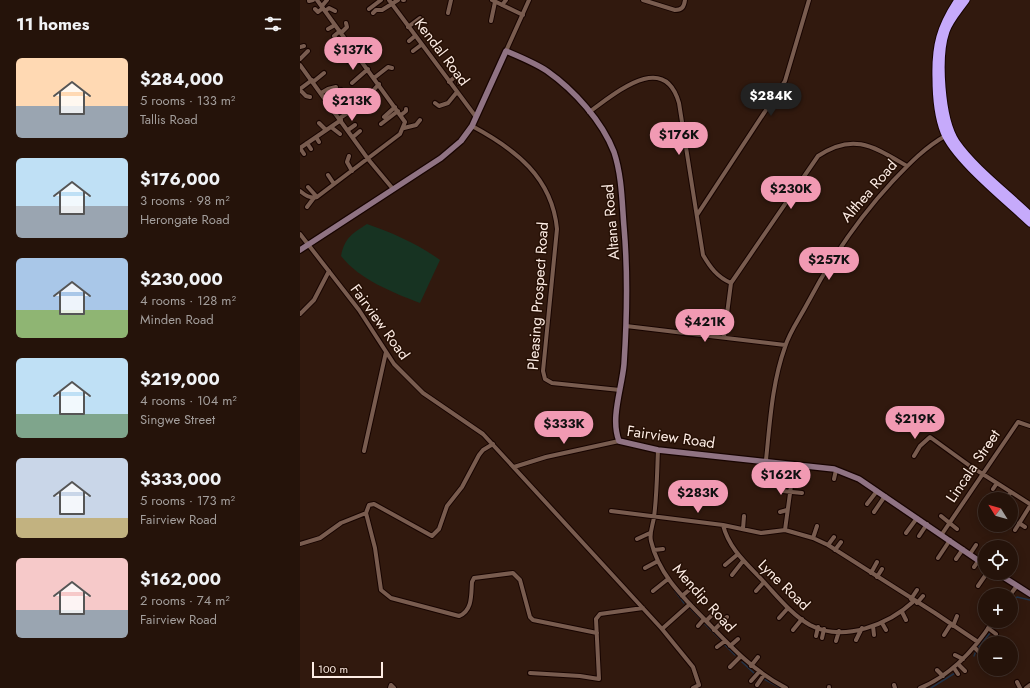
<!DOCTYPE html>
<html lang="en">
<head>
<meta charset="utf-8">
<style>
  body { margin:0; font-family:Jost,sans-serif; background:#2d1c13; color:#f1f3f6; height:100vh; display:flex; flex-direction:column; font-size:15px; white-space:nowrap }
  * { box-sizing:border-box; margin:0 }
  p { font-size:13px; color:#a39e9c }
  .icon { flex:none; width:22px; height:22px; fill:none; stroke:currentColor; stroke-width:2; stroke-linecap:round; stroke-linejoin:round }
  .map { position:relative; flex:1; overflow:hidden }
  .panel { display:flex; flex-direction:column; background:#25130a; width:300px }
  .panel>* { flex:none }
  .needle { width:26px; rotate:307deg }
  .tools { position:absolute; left:678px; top:492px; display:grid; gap:8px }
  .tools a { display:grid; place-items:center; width:40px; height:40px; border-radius:50%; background:#25130a; box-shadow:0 2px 10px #0003,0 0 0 1px #42322b; font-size:20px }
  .scale { position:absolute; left:12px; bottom:10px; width:71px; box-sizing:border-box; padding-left:4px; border:2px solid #fdece4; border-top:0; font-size:11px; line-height:14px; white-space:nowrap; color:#fdece4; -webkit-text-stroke:3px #261005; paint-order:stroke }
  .price { position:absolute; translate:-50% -34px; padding:0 9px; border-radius:14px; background:#f19ab3; color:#111; font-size:13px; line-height:26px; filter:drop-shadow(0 1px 2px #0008) }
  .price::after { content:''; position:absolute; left:50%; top:24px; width:12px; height:9px; margin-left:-6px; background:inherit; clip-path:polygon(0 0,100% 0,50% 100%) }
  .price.selected { background:#222; color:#fff }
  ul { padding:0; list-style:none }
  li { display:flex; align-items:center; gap:12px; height:100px; padding:0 16px }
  li span { display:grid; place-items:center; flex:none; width:112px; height:80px; border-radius:6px; color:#555 }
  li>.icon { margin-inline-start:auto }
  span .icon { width:48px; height:48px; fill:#fffc; stroke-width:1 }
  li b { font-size:17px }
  h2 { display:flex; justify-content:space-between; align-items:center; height:48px; padding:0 16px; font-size:17px }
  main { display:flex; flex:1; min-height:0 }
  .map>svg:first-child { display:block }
  .garden { fill:#173322 }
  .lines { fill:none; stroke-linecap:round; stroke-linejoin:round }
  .stream { stroke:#213248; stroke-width:1.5 }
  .street-casing { stroke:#170400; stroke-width:6 }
  .secondary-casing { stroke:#170400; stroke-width:8 }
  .highway-casing { stroke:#170400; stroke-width:9 }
  .street { stroke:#795c4f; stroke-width:4 }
  .secondary { stroke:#907383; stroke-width:5.5 }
  .highway { stroke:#c6aafb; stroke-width:7 }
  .labels { text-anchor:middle; stroke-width:3; stroke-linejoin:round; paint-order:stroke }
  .street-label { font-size:15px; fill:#fdece4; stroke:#261005 }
</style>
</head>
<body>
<main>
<section class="panel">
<h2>11 homes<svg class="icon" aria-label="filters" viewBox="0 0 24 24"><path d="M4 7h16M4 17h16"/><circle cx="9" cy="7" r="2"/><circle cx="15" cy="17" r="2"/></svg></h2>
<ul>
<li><span style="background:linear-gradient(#ffd9b3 60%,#9aa5b1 0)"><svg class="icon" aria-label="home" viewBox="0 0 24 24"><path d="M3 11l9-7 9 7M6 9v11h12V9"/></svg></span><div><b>$284,000</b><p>5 rooms · 133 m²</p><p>Tallis Road</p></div></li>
<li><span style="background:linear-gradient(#bfe0f5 60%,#9aa5b1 0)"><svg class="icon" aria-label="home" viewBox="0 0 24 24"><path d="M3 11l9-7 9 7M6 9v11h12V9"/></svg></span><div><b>$176,000</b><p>3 rooms · 98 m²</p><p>Herongate Road</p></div></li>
<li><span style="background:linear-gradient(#a9c7e8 65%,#8fb573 0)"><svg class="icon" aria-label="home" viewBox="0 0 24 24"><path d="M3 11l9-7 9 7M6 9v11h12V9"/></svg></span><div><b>$230,000</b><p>4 rooms · 128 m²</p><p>Minden Road</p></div></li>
<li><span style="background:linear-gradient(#bfe0f5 70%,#7fa58c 0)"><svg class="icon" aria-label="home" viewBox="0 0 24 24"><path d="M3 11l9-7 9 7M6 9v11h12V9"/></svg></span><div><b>$219,000</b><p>4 rooms · 104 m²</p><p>Singwe Street</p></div></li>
<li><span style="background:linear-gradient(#c9d6e8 75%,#c2b280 0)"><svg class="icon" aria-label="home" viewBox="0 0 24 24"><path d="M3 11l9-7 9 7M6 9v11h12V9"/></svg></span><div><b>$333,000</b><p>5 rooms · 173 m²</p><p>Fairview Road</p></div></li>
<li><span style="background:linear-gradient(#f6c9c9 65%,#9aa5b1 0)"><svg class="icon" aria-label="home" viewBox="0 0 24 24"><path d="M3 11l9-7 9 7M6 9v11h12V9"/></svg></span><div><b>$162,000</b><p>2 rooms · 74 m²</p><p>Fairview Road</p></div></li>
</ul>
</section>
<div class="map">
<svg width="730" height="688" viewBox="0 0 730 688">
  <rect width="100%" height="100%" fill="#31190e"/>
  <path class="garden" d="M67 224C93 233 118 244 140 260L120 303C92 292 60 280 41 256 45 237 52 234 67 224Z"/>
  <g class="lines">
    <path class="stream" d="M375 591 384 603
      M711 602 717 597 730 600
      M390 608 400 618
      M405 624 421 640
      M695 625 698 621
      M424 644 435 655
      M678 648 690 633
      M674 656 676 651
      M442 662 455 674
      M464 679 481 688
      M631 688 655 673"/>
    <defs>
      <path id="street" d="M89 0 176 117
        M103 0H104
        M192 0 223 15
        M343 0 375 10C382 10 384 7 385 0
        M9 1 13 0
        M202 5 206 0
        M22 6 27 0
        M15 9 18 12 23 8
        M69 9 81 0
        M25 11 29 8 35 11
        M73 13 76 10H82L98 0
        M148 13 151 0
        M191 21 195 2
        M108 27 120 18
        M28 29 35 25
        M41 33 47 27 46 23
        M37 40 34 36 40 31
        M109 41 115 36
        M51 46 58 41
        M0 47 4 46
        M37 50 48 42
        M54 51 69 40
        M113 51 121 45
        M206 51 229 0
        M0 59 8 51
        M48 61 56 53
        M0 65 68 159 93 189
        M74 78 88 67 92 68
        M13 82 24 73
        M149 82 156 76 159 79V83
        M52 83 68 69
        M0 89 12 80
        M0 90 6 96 10 97
        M21 93 28 89 36 87
        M69 95 79 84
        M28 102 41 90
        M135 103 139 106 148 103 157 92
        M289 112C315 94 364 50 379 103L403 255C410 267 417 277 431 283
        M101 115 106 111V109
        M84 117 95 107
        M40 118 49 112
        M19 123 26 130
        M81 124 98 111
        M172 126C215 149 252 177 257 229L243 371 245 379 252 383 320 390
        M31 127 40 134
        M104 128 116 125 120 120
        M48 130 55 125
        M16 137 19 142
        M53 137 60 131
        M7 143 11 149
        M0 148 41 120
        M0 148 4 154
        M49 156 47 162 52 171
        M28 175 34 184
        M8 187 17 197
        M0 191C5 195 10 199 17 197L100 134 105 122 17 0
        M7 207 13 199
        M397 215 485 81 509 0
        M0 234 59 310 94 364 123 393 183 434 362 629 390 604
        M0 314 14 300 29 271
        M326 326 485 345
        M424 337 431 283 518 156C554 132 574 147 607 166
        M193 444 183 450 179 455 162 487 147 506 139 529 132 536 74 504 69 505 66 513 75 548 81 590 91 598 159 616C173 611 171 593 172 582L174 578 213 573 220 580 230 617 233 620 297 633
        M358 450C357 472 357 495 354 517 353 525 349 533 351 541 359 576 385 599 409 624 433 649 455 672 486 688
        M64 451 86 352
        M614 456 620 446 630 437 670 466 730 504
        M466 460C470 422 472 383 485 347 489 333 499 319 506 306 530 260 556 221 592 182 609 164 625 147 647 135
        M214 467 246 457 319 441
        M534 479 536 470
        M693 489 697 483
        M483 491 502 493
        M706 499 711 492
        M567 504 577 491
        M311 511 423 525 461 533 485 530 513 538 528 545 635 613 678 642
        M480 512 487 510
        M574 512 585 496
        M641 516 657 529
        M719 523 725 527
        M423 525C429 549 447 564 463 581 478 597 491 614 510 625 544 643 589 624 614 601
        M443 529 444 516
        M485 530 494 464
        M715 530 730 506
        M606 533 617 518
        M642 534 718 422 730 426
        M619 536 627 524
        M513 538 517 526
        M337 539 350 533
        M0 544 20 538 41 523 66 513
        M528 545 534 537
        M354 550 363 549
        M535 550 541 542
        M670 554 676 545
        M638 558 650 540
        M656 559 663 549
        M425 565 438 554
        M674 567 679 560
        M345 568 358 561
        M571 573 577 562
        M432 575 443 561
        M577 577 582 569
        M678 586 687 573
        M353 591 368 579
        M456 591 464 582
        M710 595 716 587
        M382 596 389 590
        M611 599 617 590
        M617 603 623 596
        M711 610 713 611
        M602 612 606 620
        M479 618 488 608
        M406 621 415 612
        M582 623 586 630
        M398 626 404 619
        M573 626 574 635
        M653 626 657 616
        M688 628 696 634
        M362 629 393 667 399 685 393 688
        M414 630 427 617
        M493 630 502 619
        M644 635 651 624
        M516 636 518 627
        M522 638 524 629
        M556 640 562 628
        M536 641 539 631
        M430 646 438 639
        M417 647 425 641
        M674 647 683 656
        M655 655 663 659
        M658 664 665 671
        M451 666 458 657
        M430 667 441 656
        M654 668 658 674
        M637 670 643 676
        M230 673 280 676 299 679 296 619 300 614 343 608
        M451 681 459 672
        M717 682 720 688
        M457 685 464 675
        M594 685 595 688
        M90 688 91 685 94 688
        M529 688V687
        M620 688C652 675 675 649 693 621
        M726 688 730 685"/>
      <path id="secondary" d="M0 250 141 158 161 141 172 126 206 51C220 57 235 63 247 71 274 90 302 121 314 152 322 176 322 203 324 227 328 273 327 318 324 364 322 388 310 418 319 441L358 450 534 469 559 479 685 565
        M697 573 730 594"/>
      <path id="highway" d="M658 0C640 27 635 46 636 78 636 96 637 114 644 132 655 160 707 201 730 223
        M666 0C659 10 650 20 646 31 637 57 641 119 656 142 673 167 707 193 730 215"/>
    </defs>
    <use href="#street" class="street-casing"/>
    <use href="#secondary" class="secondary-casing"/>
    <use href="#highway" class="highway-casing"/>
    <use href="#street" class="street"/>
    <use href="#secondary" class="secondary"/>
    <use href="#highway" class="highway"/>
  </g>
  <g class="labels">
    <g class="street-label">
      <text transform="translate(142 52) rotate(53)" y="5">Kendal Road</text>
      <text transform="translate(569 191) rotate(-49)" y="5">Althea Road</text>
      <text transform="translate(311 222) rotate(-95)" y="5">Altana Road</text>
      <text transform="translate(238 296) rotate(-86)" y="5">Pleasing Prospect Road</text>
      <text transform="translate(80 322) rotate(54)" y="5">Fairview Road</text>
      <text transform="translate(371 437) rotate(8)" y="5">Fairview Road</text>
      <text transform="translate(673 466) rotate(-56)" y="5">Lincala Street</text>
      <text transform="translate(484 585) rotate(44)" y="5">Lyne Road</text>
      <text transform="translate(404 598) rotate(48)" y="5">Mendip Road</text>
    </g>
  </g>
</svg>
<div class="tools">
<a><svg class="needle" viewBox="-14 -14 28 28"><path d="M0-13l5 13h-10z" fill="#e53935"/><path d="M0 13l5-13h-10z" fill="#a39e9c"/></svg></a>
<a><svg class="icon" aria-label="locate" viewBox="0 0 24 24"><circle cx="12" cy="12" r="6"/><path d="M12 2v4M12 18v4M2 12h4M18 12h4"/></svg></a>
<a>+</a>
<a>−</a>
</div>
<div class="scale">100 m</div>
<b class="price" style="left:53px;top:71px">$137K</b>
<b class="price selected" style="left:471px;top:117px">$284K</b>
<b class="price" style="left:52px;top:122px">$213K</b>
<b class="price" style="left:379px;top:156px">$176K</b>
<b class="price" style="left:491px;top:210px">$230K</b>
<b class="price" style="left:529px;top:281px">$257K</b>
<b class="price" style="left:405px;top:343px">$421K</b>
<b class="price" style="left:615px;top:440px">$219K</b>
<b class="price" style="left:264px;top:445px">$333K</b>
<b class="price" style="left:481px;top:496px">$162K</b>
<b class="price" style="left:398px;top:514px">$283K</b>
</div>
</main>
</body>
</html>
